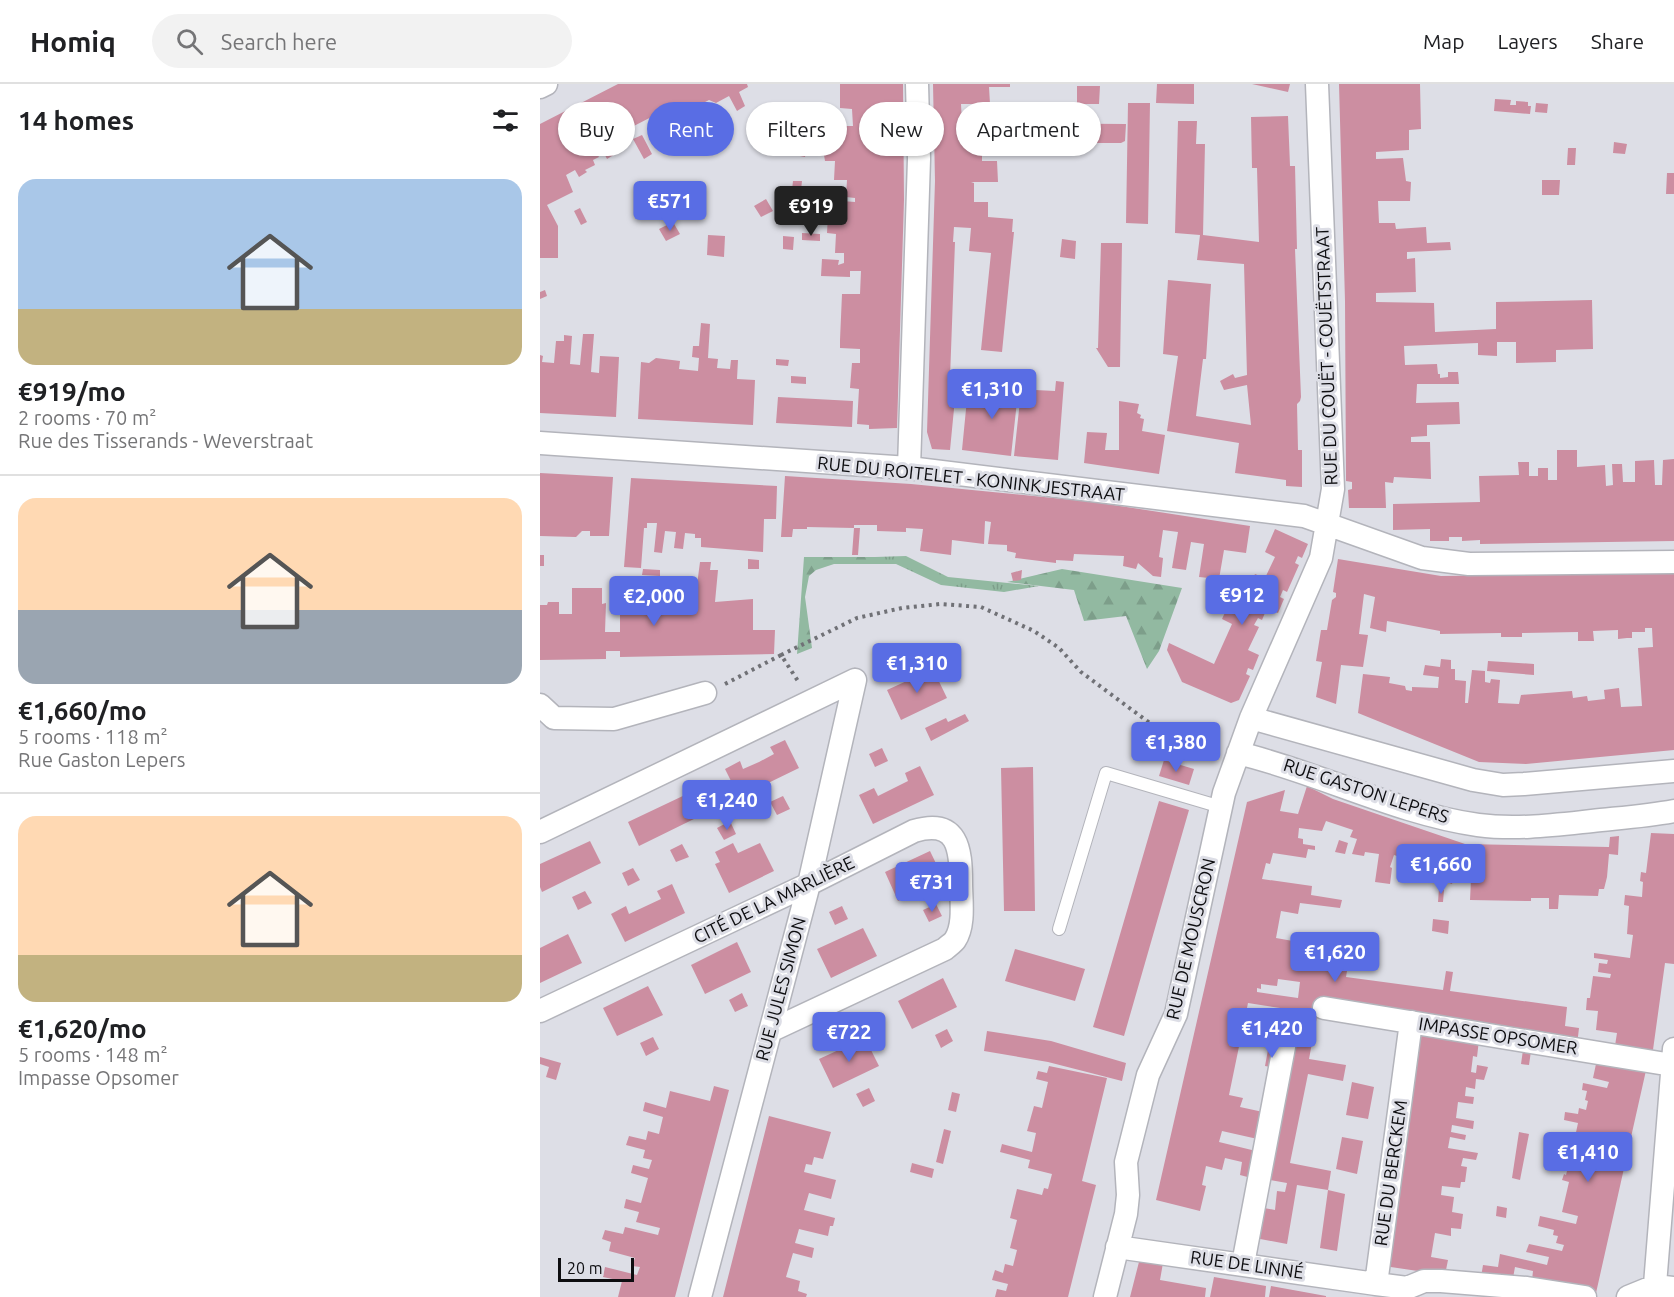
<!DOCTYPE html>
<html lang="en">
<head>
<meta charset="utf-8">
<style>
  body { margin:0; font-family:Ubuntu,sans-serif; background:#f2f2f2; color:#202124; height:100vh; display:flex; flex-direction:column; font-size:22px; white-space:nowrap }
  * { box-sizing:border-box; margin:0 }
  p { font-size:20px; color:#757577 }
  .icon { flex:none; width:33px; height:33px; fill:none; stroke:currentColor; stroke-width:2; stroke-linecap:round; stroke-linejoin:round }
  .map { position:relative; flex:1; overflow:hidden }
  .drawer { display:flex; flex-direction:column; background:#fff; width:540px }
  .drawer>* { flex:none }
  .banner { position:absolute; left:18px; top:18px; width:570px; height:54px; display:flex; gap:12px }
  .scale { position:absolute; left:18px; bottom:15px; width:76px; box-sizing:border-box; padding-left:6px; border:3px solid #0d0d10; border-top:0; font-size:16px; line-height:21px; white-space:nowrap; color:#0d0d10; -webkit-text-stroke:4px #dddee6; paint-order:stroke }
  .price { position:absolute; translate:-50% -51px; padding:0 14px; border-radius:6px; background:#596de4; color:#fff; font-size:20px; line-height:39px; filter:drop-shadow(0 2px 3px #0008) }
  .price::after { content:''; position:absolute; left:50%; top:36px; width:18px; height:14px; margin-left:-9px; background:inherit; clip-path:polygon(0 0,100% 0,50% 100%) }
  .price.current { background:#222; color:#fff }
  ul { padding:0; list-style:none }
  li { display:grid; align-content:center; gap:12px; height:318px; padding:0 18px }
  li+li { border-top:2px solid #e0e0e0 }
  li span { display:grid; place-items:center; height:186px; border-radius:18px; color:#555 }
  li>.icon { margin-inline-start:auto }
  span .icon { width:108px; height:108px; fill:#fffc; stroke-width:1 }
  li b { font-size:26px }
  h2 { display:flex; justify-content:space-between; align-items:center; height:72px; padding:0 18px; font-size:26px }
  .chip { padding:0 21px; border-radius:27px; background:#fff; box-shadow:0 2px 4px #0004; font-size:21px; line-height:54px }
  .chip.current { background:#596de4; color:#fff }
  header { display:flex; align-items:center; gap:36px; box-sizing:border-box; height:84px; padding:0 30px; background:#fff; border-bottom:2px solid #e0e0e0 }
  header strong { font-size:28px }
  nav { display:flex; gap:33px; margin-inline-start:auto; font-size:21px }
  .search { width:420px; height:54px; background:#f2f2f2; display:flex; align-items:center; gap:15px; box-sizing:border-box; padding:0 21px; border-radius:33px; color:#757577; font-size:22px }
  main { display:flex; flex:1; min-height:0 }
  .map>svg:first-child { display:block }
  .grass { fill:url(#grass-tufts) }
  .forest { fill:url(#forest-firs) }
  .building { fill:#cc8ea1; fill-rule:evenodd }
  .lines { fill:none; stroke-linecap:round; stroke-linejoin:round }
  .lane-casing { stroke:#b3b4bb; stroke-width:14 }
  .street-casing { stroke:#b3b4bb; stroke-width:25 }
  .path { stroke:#707176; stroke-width:4; stroke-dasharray:3 4.5; stroke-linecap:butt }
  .lane { stroke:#fff; stroke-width:12 }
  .street { stroke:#fff; stroke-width:22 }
  .labels { text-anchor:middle; stroke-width:6; stroke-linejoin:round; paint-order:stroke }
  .street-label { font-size:18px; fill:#0d0d10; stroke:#dddee6 }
</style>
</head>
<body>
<header>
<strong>Homiq</strong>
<div class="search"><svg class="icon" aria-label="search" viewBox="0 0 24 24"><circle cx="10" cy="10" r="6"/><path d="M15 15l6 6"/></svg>Search here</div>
<nav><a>Map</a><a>Layers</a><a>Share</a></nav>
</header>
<main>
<section class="drawer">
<h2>14 homes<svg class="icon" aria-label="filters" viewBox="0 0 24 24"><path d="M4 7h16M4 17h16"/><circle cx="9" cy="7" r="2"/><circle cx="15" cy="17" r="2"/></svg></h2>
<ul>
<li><span style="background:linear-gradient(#a9c7e8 70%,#c2b280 0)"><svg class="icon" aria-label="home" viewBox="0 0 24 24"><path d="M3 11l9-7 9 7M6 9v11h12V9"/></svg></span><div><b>€919/mo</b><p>2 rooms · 70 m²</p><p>Rue des Tisserands - Weverstraat</p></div></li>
<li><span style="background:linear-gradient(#ffd9b3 60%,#9aa5b1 0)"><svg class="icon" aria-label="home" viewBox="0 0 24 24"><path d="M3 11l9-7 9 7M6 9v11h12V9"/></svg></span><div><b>€1,660/mo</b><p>5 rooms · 118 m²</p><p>Rue Gaston Lepers</p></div></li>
<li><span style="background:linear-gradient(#ffd9b3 75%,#c2b280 0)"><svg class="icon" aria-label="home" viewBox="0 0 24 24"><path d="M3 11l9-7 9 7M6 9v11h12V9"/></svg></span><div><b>€1,620/mo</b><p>5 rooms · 148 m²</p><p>Impasse Opsomer</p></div></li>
</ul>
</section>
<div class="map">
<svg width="1134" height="1213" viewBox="0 0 1134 1213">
  <defs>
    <pattern id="grass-tufts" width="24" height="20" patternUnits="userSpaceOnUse" patternTransform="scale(1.5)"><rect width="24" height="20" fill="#92b9a1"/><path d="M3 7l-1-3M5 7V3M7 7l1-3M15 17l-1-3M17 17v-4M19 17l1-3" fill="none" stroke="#7d9e8a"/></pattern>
    <pattern id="forest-firs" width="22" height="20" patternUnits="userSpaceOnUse" patternTransform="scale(1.5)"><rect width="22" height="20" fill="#92b9a1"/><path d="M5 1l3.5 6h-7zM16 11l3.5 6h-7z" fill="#7d9e8a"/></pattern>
  </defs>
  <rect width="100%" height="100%" fill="#dddee6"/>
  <path class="grass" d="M366 472 408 493 499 502 464 508 401 501 356 480H335V473Z"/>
  <path class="forest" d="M264 473H335V480H294L276 486 269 492 265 513 272 564 257 570Z
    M522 485 642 504 619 567 607 585 586 532 544 537 534 506 467 498Z"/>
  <path class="building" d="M78 0H207L208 3 199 8 205 22 197 27 189 12 176 19 169 16 132 35 134 38 130 40 123 27 88 45 90 52 79 58 82 62 76 65 77 69 67 75 60 61 54 64 59 73 53 76 55 81 45 86 47 88 39 93 35 86 26 91 33 108 7 121 18 142V174H0V40Z
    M300 0H363L364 116 357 344 329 345V341L317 340 319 305 310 304 312 279H320V265L300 264V256L302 210H320L321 187H310V193L281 192 282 175 299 176 298 181 304 179V169H295L296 150 287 149 288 131H301L302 117 315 118V114L306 113 307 96H294L295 77H285L284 71 287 70 288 58H290L291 42H313L312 25 300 24Z
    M393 0H470V3H449L450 20H421L422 39 586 40 585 57 581 59H459L460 70H442V77H457L458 98H431L434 99V118H448V133L473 135 472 148H474L462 268 441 266 451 169 429 167 431 144 414 143 413 158H415L410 294H417L410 366 392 365 387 348 395 97Z
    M617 0H654V20L616 19Z
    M712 0H750L748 8Z
    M799 0H880L881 45 869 46V66L836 68V75L863 74 866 97 871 98 870 117H838L839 139H855L856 145 886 143 887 159 910 158 911 166 867 168V175L875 174 876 208 836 209V218L894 219 895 248 956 245V218L1052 216 1053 265 1016 266V278L976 279V258H957V272L938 271V259L864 262 865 281 897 280 898 290H900V294L908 293V288H918L919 300H877L876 319 919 318 920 340 887 341V352L871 353V358H890L891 395 854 393 853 399 845 398 846 424H809L808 406 812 405V398L806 397 805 217Z
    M537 2H560L559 20H537Z
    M955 15 971 16 970 21H976V17L988 18V22H991L990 30 954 27Z
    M588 19H610L608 140 586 139Z
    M996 19 1008 20 1007 29 995 28Z
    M263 30H270V39H263Z
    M748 32 750 82H755L757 165H755L761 313 760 317 757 320 758 366H762V403L746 402V396L695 389 699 359 627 347 638 272 623 270 628 196 671 200 666 275H663L656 332 711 341 707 301 684 306 680 297 693 290 695 294 707 291 704 180 657 176 660 151 635 149 638 37H657L656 60H665L663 151 719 158 717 84H712L711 33Z
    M102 51 112 70 104 75 93 55Z
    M1074 58 1087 60 1085 70 1073 69Z
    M256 59 267 60 265 73 255 71Z
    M1028 64H1036L1035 81H1027Z
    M1127 89H1134V110H1126Z
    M1002 96H1020L1019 111H1002Z
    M253 97H262L261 106H252Z
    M226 115 233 127 221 133 214 122Z
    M40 124 47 138 41 141 34 127Z
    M133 138 140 150 126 157 119 145Z
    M262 149 280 150V157L262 156Z
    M168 151 185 152 184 173 167 171Z
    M243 152 254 153 253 166 243 165Z
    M522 155 536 157 535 175 520 173Z
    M561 159H582L580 283H568L556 264H558Z
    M5 206 7 212 0 215V208Z
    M161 239 170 240 168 274 178 275 177 284 190 285 191 276H198L197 295 215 296 213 341 98 335 101 278 109 279 116 274 140 277 139 285 158 287 159 274 152 273 153 262H159Z
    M43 250H54L51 288 59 289 60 272 79 273 76 333 0 329V271L3 272 2 278 14 279 16 257H24V251L32 252 30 280 40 281Z
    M236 275 249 276 248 282 236 281Z
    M483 289 496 291 495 306 515 307 516 297 524 298 518 376 474 372Z
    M251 292 266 293V300L251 299Z
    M459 298 479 299 471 372 422 366 427 315 438 316 440 302H446V300L458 302Z
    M238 313 313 317 312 343 236 339Z
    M579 317 599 320 597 329 601 331 600 334 604 335 602 347 625 351 619 390 544 379 547 348 567 349 565 366H579Z
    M1017 366H1037V383L1065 381 1066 402 1073 401 1072 380H1082L1083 398H1095V377L1114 376 1115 401H1122L1123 376 1134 375V457L940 460V456L922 457V453H909V457H890V445L853 446V420L940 418 939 392 979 391 978 378H989V392H998V384H1008V396H1017Z
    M0 389 73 393 69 452H50V447H42L36 453 0 452Z
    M245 392 371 400 554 418 710 442 706 469 684 466 679 495 659 493 664 460 651 458 646 486 632 484 638 448 623 446 619 473 623 474 621 493 613 492 598 479 596 485 583 482 584 472 534 470 533 477 516 476V479L475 474 476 469 467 467V461L448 460 451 438 445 437 444 460 412 456 411 471 380 467 383 445 366 444V448L337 447V441H314V444H320L318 471H312L314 444 267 443V445H253L252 453H241Z
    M91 394 237 402 236 435H224L223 468 161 463V454H155V450L145 449 143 465 134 464 136 448 125 447 122 469 114 468 117 439H107V444H104L101 484 84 483Z
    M735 445 768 460 762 474 758 472 755 479 759 481 747 508 743 506 740 513 744 515 738 529 727 524 722 536 718 534 714 541 719 543 708 566 719 571 713 586 708 584 706 590 710 592 699 616 691 619 642 598 627 566 629 559 674 580 692 540 682 535 695 507 705 512 715 490 725 494 735 473 725 468Z
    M0 471H4V482H0Z
    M208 475 219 476V485H208Z
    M798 475 901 492 1134 489V666L986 680 939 678 818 629 823 590 850 593 849 599 865 602 866 606 872 607V603L898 604 899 593 883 591 885 581 900 583 901 575 911 576V585H915V596L926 597 925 619H928L932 586 945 587V598L950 599 951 595 960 596 958 619 979 620 981 611 1032 607 1033 614 1047 612 1048 617 1065 615 1064 606 1079 604 1081 623 1102 622 1098 564 1113 563 1112 544H1105V548H1092V554H1087L1078 555V546L1053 547 1054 557H1038V548L982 549V553H961V549L900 550V547L847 537 846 548 830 544 835 513 824 510 819 550 828 551 823 583 801 581 796 620 776 613 782 578 776 577 781 546H787L792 516 796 513V509L793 508Z
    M160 478H171L170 486H178L175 518 213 515V546H235L234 570 80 573V567H66V575L0 576V521H7L8 518H19V530H32V504H62V520L66 519 65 548H80V529H107L108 513H124V529H135V511H142L146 517 155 516Z
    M103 485 120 486V492L102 491Z
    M482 486 481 496 473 497 471 489Z
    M948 577 994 580V591L947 587Z
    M393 585 407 614 361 636 347 606Z
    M425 630 429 637 391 657 385 644 406 634 408 638Z
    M245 656 259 684 199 713 185 685 200 677 203 685 219 678 234 670 230 663Z
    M342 664 348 677 335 683 329 670Z
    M624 676 654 685 649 701 619 692Z
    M380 682 394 711 333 740 319 711 334 704 338 712 368 697 365 689Z
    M493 683 495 827H464L461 684Z
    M767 702 793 715 925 760 1069 763 1070 753 1079 752 1078 771 1069 770 1067 793 1064 805H1059L1058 812 1019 811 1018 825H1009V814H991V817L930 816 931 796 915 790 912 800 882 789 881 796 871 793 874 785 867 782 869 776 854 771 850 783 852 784 850 800 835 798 839 770 825 768 824 772 812 770 817 755 810 753 813 746 786 737 782 747 759 744 758 754 763 755V760L775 762V766L768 765 766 774 733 769 730 780 726 779 722 795 772 802 771 811 802 816 800 824 760 819 758 830 741 827 736 854 781 862 780 871 809 875 806 893 903 906 906 887 913 888 910 907 1027 923 1025 942 1039 944 1037 961 778 927 769 975 806 981 803 997 768 990 750 1079 791 1087 788 1106 757 1101 747 1160 715 1154 719 1123 735 1126 737 1107 745 1108 747 1099 724 1095 747 925 708 919 689 1011 703 1014 700 1023 723 1028 722 1056 682 1047 679 1058 720 1068 715 1095 700 1091 702 1078 685 1074 682 1086 666 1082 662 1101 666 1102 660 1127 616 1116 707 718 745 706 740 727 758 730ZM738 895 760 898 758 914 717 908V904L721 905V900L737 902Z
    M147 710 158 733 99 762 88 738Z
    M243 712 250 725 237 731 230 718Z
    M619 717 649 726 584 952 553 943Z
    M190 737 196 750 184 756 177 744Z
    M1111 749 1134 750V880L1125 879 1112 973 1074 968 1077 949 1056 946 1058 927 1046 926 1047 914H1050L1053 892 1070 894 1071 890 1058 888 1059 879 1067 880 1068 876 1054 874V869L1090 874 1093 851 1087 850 1089 822 1084 821 1085 811 1102 813 1103 798 1100 797 1101 788 1106 789Z
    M799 756 808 759 805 770 795 768Z
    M50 757 61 779 2 808 0 803V780Z
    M193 759 198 769 220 759 234 787 189 809 175 780 180 778 175 768Z
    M142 760 149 773 136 778 130 766Z
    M390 767 404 796 358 817 345 788Z
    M93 784 100 796 88 802 82 789Z
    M132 800 145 829 85 858 71 830 86 822 89 830 121 815 117 807Z
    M899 804 904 806 903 818H898Z
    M45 807 52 819 38 826 32 813Z
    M396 820 402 832 389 838 383 826Z
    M302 822 308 835 295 841 289 828Z
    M893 835 909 837 908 850 892 847Z
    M323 844 337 872 291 894 277 865Z
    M28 850 42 879 0 899V864Z
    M197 858 211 888 165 910 151 881Z
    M475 865 545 885 535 917 465 897Z
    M403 894 417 923 372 945 358 917Z
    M108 902 123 931 77 952 63 924Z
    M202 909 208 922 195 928 189 916Z
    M407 945 413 957 401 964 395 951Z
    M447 947 511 957 586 979 582 997 508 978 444 967Z
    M880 947 939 956 937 973 933 972 931 988 936 989 937 981 948 983 944 996 936 995 935 1005 926 1003 925 1012 934 1013 933 1020 918 1018 916 1034 934 1037 933 1045 912 1041 911 1048 926 1051 925 1056 910 1053 908 1064 938 1069 936 1076 923 1074 921 1082 927 1083 925 1098H921L920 1104 902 1102 901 1111 914 1113 912 1128 923 1130 921 1145 911 1144V1152L895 1149 891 1173 908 1176 905 1191 844 1182Z
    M113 953 119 965 106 972 100 959Z
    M325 954 339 982 293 1004 279 975Z
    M728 966 739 968 736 984 725 982Z
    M983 966 991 967 989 981 981 980Z
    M0 973 21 979 16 996 6 993 9 983 0 980Z
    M1056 980 1107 982 1056 1209 992 1196 993 1187 975 1183 973 1194 941 1193 943 1181 958 1183 960 1170 1007 1181 1009 1173 986 1168 989 1160 1022 1167 1024 1161 1016 1159 1018 1152 1013 1151 1014 1146 998 1142 1000 1132 1036 1140 1038 1132 1022 1128 1029 1098 1022 1096 1024 1090 1026 1091 1030 1075 1011 1071 1013 1065 1030 1069 1032 1060 1015 1056 1016 1049 1035 1053 1038 1039 1024 1036 1025 1028 1038 1030 1039 1024 1046 1026 1048 1017 1045 1016 1047 1007 1042 1006 1043 999 1067 1004 1069 998 1053 994Z
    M509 982 567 994 542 1097 556 1101 528 1213H455L457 1205 466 1207 468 1200 452 1196 455 1186 463 1189 465 1180 473 1182 477 1166 470 1164 477 1136 470 1134 477 1105 502 1111 504 1104 508 1105 512 1090 488 1084 490 1076 460 1068 462 1060 492 1068 496 1049 487 1047 494 1022 502 1024 508 998 496 995 498 987 507 989Z
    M812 998 834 1003 828 1035 806 1031Z
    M174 1002 189 1006 135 1213H78L82 1197 63 1193 65 1183 97 1191 100 1183 92 1182 95 1174 69 1167 71 1158 62 1155 65 1146 83 1150 85 1143 118 1151 120 1144 96 1138 99 1128 84 1124 86 1115 101 1119 108 1094 91 1089 93 1081 109 1085 112 1076 103 1074 105 1066 86 1061 89 1052 106 1056 108 1047 119 1050 123 1033 103 1027 105 1018 126 1024 130 1007 170 1017Z
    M329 1004 335 1017 323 1023 316 1010Z
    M412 1008 420 1010 416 1028 408 1026Z
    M229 1032 291 1048 283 1075 274 1073 272 1081 266 1080 264 1088 296 1096 291 1115 269 1109 264 1126 295 1134 293 1142H290L288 1152 259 1145 255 1159 274 1164 272 1174 253 1169 246 1193 260 1197 258 1207 267 1210 266 1213H183Z
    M404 1045 411 1047 403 1080 396 1078Z
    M979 1048 989 1050 980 1096 972 1094Z
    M802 1053 823 1057 817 1090 796 1085Z
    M372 1079 394 1085 392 1094 370 1088Z
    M788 1106 805 1110 797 1167 780 1164Z
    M957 1122 967 1124 966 1134 956 1132Z
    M600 1174 623 1179 620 1196 666 1204 665 1213H590Z
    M674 1193 726 1202 725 1213H670Z
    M731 1202 786 1212V1213H729Z"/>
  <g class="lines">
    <defs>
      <path id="lane" d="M519 845 566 689 681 723"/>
      <path id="street" d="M0 3 6 0
        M0 359 369 384 764 432 882 474 929 480 1134 478
        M369 384 379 75 377 0
        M0 621 14 634 74 635 165 609
        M711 634 933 696 963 701 984 700 1134 687
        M698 669C778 688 858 730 938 741 976 746 1014 741 1052 737 1079 734 1107 732 1134 727
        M0 748 315 596
        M784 924 1132 981
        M0 927 269 800 374 747C418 734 421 765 421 799 421 816 425 841 415 856 413 859 408 862 405 865L230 947
        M577 1163 836 1200
        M703 1180 747 947
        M867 1204 884 1197H901L987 1204 1045 1213
        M160 1213 269 800 315 596
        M565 1213 586 1130 588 1111 586 1078 608 991 636 930 684 709 711 634 781 474 793 405 777 0
        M865 1213 867 1204 836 1200 871 938
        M1088 1213 1115 1202 1134 1204
        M1114 1213 1134 965"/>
    </defs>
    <use href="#lane" class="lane-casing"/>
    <use href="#street" class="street-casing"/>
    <path class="path" d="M241 571 317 534 362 524 400 520 441 523 494 547 519 564 541 588 611 640 639 653 676 666
      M185 600 241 571 258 597"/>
    <use href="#lane" class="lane"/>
    <use href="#street" class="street"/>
  </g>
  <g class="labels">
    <g class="street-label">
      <text transform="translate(787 272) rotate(-92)" y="6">RUE DU COUËT - COUËTSTRAAT</text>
      <text transform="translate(431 395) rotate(6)" y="6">RUE DU ROITELET - KONINKJESTRAAT</text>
      <text transform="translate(826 707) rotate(18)" y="6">RUE GASTON LEPERS</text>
      <text transform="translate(234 816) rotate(-26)" y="6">CITÉ DE LA MARLIÈRE</text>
      <text transform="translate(651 855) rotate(-77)" y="6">RUE DE MOUSCRON</text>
      <text transform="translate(241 905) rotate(-75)" y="6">RUE JULES SIMON</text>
      <text transform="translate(958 952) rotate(9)" y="6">IMPASSE OPSOMER</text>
      <text transform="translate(851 1089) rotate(-82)" y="6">RUE DU BERCKEM</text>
      <text transform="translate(707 1181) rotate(8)" y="6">RUE DE LINNÉ</text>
    </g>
  </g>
</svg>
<div class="scale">20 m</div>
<b class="price" style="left:130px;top:148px">€571</b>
<b class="price current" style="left:271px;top:153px">€919</b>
<b class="price" style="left:452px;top:336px">€1,310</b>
<b class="price" style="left:702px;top:542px">€912</b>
<b class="price" style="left:114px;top:543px">€2,000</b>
<b class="price" style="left:377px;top:610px">€1,310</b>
<b class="price" style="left:636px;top:689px">€1,380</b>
<b class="price" style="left:187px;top:747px">€1,240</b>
<b class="price" style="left:901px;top:811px">€1,660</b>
<b class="price" style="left:392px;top:829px">€731</b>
<b class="price" style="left:795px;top:899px">€1,620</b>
<b class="price" style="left:732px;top:975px">€1,420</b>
<b class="price" style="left:309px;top:979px">€722</b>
<b class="price" style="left:1048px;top:1099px">€1,410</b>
<div class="banner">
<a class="chip">Buy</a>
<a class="chip current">Rent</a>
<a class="chip">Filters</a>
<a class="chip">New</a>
<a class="chip">Apartment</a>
</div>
</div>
</main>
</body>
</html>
